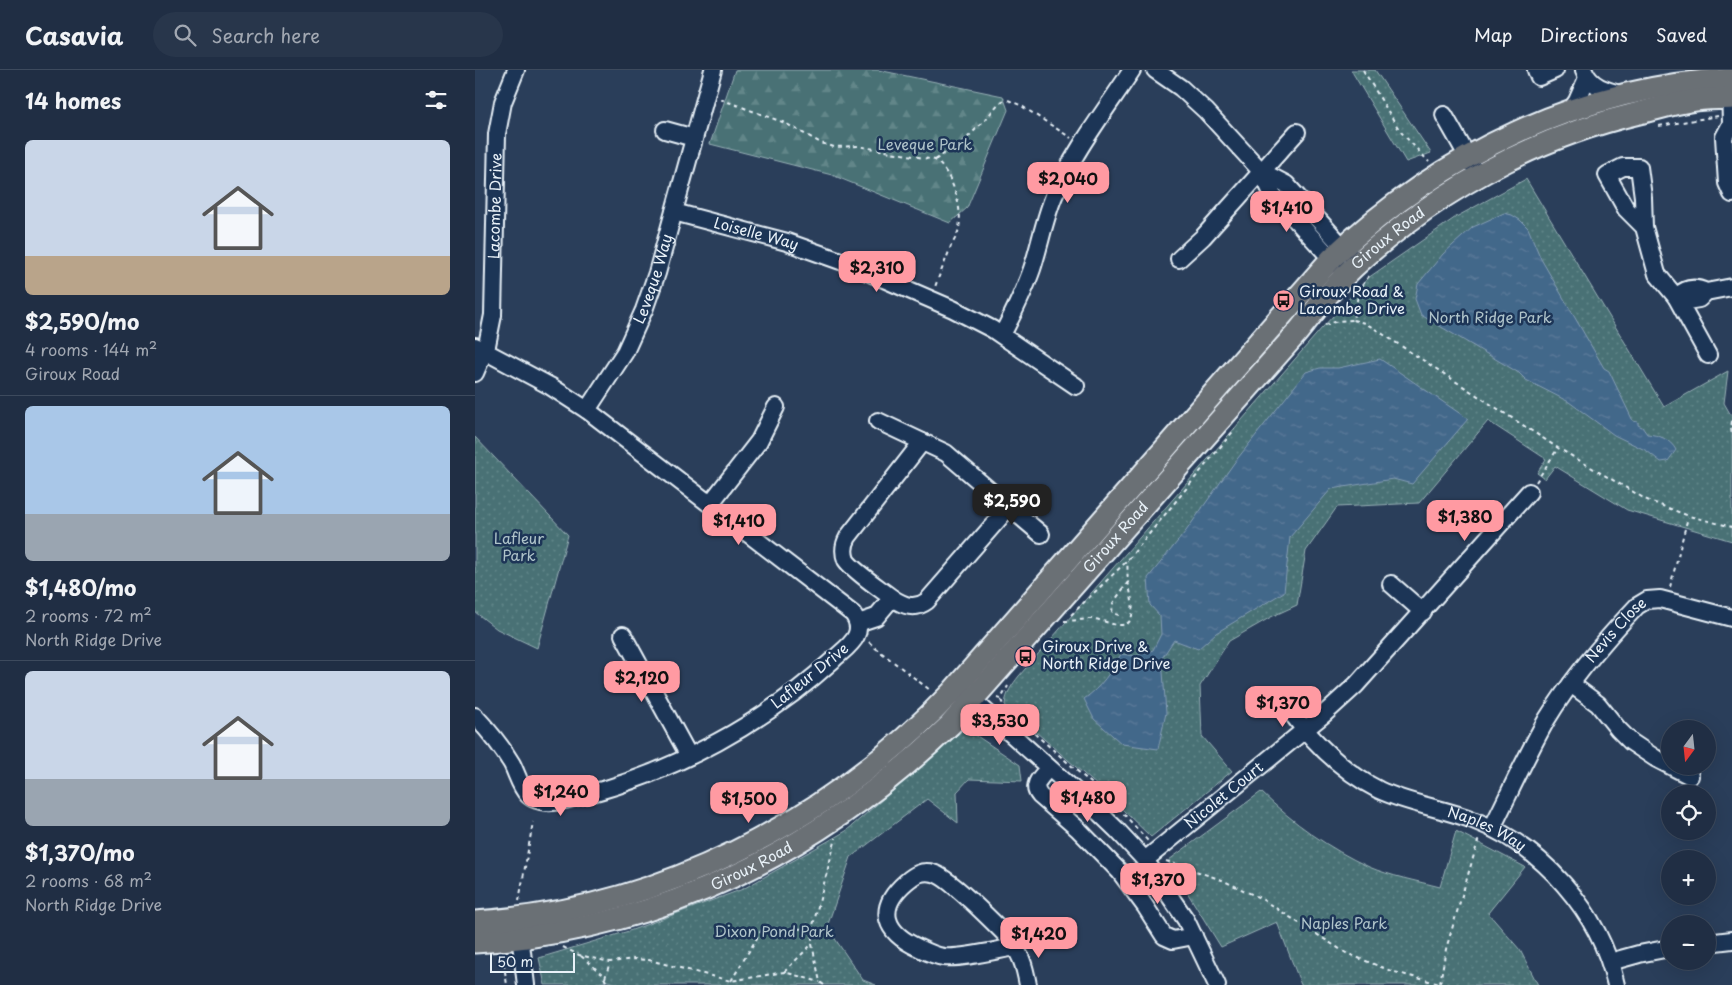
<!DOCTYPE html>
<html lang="en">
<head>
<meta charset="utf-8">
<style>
  body { margin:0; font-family:"Playpen Sans",sans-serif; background:#28364b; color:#f1f3f6; height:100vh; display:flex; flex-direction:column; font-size:19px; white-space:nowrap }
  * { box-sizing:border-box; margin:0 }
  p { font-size:16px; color:#a2a8b2 }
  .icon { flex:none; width:28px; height:28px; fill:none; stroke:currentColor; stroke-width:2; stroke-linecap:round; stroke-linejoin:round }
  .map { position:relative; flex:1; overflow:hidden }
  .details { display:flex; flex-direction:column; background:#202e44; width:475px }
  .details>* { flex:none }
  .needle { width:32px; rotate:195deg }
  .fabs { position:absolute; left:1186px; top:650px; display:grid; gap:10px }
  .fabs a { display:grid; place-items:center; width:55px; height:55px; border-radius:50%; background:#202e44; box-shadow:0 5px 20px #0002,0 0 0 1px #3d4a5d; font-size:25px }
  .scale { position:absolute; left:15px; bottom:12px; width:85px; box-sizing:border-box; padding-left:5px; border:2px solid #e8f1f8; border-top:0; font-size:14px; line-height:18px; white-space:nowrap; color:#e8f1f8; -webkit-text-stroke:4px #1d3557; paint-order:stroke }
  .price { position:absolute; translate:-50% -42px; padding:0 11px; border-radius:10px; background:#ff9aa2; color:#111; font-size:16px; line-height:32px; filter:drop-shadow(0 1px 2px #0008) }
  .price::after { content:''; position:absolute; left:50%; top:30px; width:15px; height:11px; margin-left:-8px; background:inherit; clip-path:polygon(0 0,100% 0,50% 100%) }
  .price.active { background:#222; color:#fff }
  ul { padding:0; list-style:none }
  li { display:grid; align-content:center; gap:10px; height:265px; padding:0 25px }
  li+li { border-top:1px solid #3d4a5d }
  li span { display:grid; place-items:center; height:155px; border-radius:8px; color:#555 }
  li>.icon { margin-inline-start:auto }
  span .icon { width:90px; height:90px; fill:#fffc; stroke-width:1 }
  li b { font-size:21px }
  h2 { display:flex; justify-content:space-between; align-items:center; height:60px; padding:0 25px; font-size:21px }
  header { display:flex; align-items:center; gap:30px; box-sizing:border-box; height:70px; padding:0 25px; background:#202e44; border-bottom:1px solid #3d4a5d }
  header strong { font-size:24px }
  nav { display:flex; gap:28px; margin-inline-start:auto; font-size:18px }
  .search { width:350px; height:45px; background:#28364b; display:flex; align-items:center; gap:12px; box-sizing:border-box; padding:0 18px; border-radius:28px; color:#a2a8b2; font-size:19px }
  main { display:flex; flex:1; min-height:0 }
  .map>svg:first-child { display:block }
  .forest { fill:url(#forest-firs); stroke:#98b1b6 }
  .park { fill:url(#park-dots); stroke:#98b1b6 }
  .water { fill:url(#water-ripples); stroke:#859eb6 }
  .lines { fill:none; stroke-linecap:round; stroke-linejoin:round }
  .minor-casing { stroke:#e8f1f8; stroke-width:20 }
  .major-casing { stroke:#e8f1f8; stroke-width:25 }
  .path { stroke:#e8f1f8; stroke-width:2; stroke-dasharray:4 4; stroke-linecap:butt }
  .minor { stroke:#1d3557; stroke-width:16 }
  .major { stroke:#6b6f75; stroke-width:21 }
  .labels { text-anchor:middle; stroke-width:5; stroke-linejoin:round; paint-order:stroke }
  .park-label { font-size:15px; fill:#b0c4ca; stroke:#1d3557 }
  .street-label { font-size:15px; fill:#e8f1f8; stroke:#1d3557 }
  .poi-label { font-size:15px; fill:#e8f1f8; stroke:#1d3557; text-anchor:start }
</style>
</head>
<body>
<header>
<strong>Casavia</strong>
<div class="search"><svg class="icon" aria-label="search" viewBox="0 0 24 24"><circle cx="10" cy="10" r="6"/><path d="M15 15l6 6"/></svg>Search here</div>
<nav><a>Map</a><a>Directions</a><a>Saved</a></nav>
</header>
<main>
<section class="details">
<h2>14 homes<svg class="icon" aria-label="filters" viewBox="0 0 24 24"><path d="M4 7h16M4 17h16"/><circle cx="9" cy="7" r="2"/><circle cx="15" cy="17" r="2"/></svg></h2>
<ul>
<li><span style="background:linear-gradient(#c9d6e8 75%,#b9a48a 0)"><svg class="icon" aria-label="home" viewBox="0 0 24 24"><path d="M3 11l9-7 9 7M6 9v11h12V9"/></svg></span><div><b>$2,590/mo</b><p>4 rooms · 144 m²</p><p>Giroux Road</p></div></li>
<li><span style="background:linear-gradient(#a9c7e8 70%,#9aa5b1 0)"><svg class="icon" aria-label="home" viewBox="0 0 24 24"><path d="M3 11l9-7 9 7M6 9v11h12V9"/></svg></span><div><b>$1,480/mo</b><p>2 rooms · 72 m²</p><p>North Ridge Drive</p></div></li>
<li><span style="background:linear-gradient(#c9d6e8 70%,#9aa5b1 0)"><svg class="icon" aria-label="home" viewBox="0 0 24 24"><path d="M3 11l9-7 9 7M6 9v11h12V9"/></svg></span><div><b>$1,370/mo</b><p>2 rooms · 68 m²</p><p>North Ridge Drive</p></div></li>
</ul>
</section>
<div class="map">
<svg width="1257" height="915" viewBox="0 0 1257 915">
  <defs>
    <pattern id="forest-firs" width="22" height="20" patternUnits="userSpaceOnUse" patternTransform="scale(1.25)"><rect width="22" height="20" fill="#487175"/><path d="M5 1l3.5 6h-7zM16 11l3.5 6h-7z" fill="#628689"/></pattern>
    <pattern id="park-dots" width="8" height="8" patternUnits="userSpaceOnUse" patternTransform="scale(1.25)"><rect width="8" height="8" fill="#487175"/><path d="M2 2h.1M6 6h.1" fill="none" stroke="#628689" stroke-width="1.8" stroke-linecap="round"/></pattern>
    <pattern id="water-ripples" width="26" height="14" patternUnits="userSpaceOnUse" patternTransform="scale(1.25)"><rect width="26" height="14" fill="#43678a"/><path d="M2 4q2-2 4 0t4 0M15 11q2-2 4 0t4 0" fill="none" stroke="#5e7d9b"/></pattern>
  </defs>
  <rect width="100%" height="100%" fill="#2a3e5a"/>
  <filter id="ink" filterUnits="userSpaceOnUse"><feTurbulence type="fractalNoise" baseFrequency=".02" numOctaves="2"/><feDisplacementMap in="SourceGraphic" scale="10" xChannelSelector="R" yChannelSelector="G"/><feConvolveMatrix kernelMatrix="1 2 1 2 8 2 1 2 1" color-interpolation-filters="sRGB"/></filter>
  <g filter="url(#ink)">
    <path class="forest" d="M260 0H403L528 26 533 40 492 138 475 153 357 105 235 74Z"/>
    <path class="park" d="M876 0H900L956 83 931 92Z
      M1051 109 1189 337 1253 301 1249 333 1257 347V471L1152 440 1080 396 1070 409 1062 403 1071 389 1013 351 944 433 862 437 831 481 822 535 796 547 754 571 725 616 727 666 757 701 676 767 624 717 530 635C531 623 537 615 544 606L847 258 893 208 981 147Z
      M0 367 93 465 62 578 22 559 0 542Z
      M490 658 545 695 547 711 494 709 482 722 483 753 452 729 376 787 352 857 388 910 401 915H148L132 911 113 915H70L64 888 157 860 268 819 371 761Z
      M786 722C818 753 853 778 894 797 915 806 942 811 965 817L981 761 1050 797 1013 843 1045 880 1063 915H826L802 852 746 877 694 793V790Z"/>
    <path class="water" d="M1029 143 1037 145 1045 150 1053 158 1066 189 1129 298 1134 301 1158 351 1163 352V355L1167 357 1172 364C1184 365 1195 369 1201 380L1193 391 1186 392 1172 381 1139 365 1094 332 1051 310 1044 303 946 245 940 229 943 214 968 184 998 157Z
      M905 289 993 349 937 414 918 409 856 419 815 467 809 522 741 563 723 579 699 570 687 588 691 643 683 679 647 674 619 649 609 629C626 617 636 602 646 584L661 586 678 580 686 564 685 546 675 535 673 508 711 461 759 393 831 302 845 298H863Z"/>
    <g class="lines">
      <defs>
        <g id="minor">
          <path d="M680 0 706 18 731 41 786 101 798 125 863 196"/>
          <path d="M1061 0 1064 7 1080 0"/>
          <path d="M1109 0C1115 17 1133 21 1149 25"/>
          <path d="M1255 17 1256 54 1249 67 1252 113 1257 124"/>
          <path d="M1095 41 1102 31 1112 8"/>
          <path d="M969 45 998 96"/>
          <path d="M190 60 219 68"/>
          <path d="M786 101 811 114 876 186"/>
          <path id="s1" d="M199 142 312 172 374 194 478 239 517 259 601 316"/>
          <path d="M1169 157 1151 139 1132 105 1148 97H1164L1168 127 1169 157 1182 204 1201 227 1233 285"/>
          <path d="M704 189 728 167 822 62"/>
          <path d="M1231 222C1219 216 1210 218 1201 227L1212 231 1224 229 1231 222 1257 217"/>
          <path d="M527 265C538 244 549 222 557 199 565 175 569 150 579 126 599 81 630 41 657 0"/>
          <path d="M0 276 75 316 112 340 378 544C383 551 385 558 381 566 377 575 365 583 358 590 289 653 201 701 110 725 95 728 77 736 62 730 59 729 55 727 53 725 45 717 42 704 37 694 27 677 14 661 0 646"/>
          <path id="s2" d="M0 303 12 275 18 245 22 64 28 32 41 0"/>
          <path id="s3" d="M112 340 150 282 169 240 182 203 238 0"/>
          <path d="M235 434 284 371 301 337"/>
          <path d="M534 437 566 464"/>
          <path d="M916 514 948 542"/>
          <path d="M417 528C407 520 377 500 371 490 368 482 369 474 373 467L447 372"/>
          <path d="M383 553 401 547 417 528C429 536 440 540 452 531L534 437 471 383 403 351"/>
          <path d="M148 565 214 686"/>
          <path d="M1096 614 1123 634 1143 659 1156 672 1180 688 1215 706"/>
          <path d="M490 623 615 734 642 760 670 790 711 850 742 915"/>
          <path id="s4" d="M812 637C837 671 866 701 904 720 934 734 967 738 998 750 1067 776 1125 842 1141 915"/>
          <path d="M574 698C567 706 555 715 565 726L603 759 645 802 670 836 689 866 698 870 719 866"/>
          <path id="s5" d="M1017 758C1035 722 1052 684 1072 649 1097 608 1129 571 1162 536L1172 530 1185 529 1257 548"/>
          <path id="s6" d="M670 790 848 645 881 615 1054 422"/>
          <path d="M44 857 51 915"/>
          <path d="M1232 873 1257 870"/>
          <path d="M540 877C522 880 486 889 469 887 460 886 452 882 444 878 410 863 400 839 431 812 439 805 447 800 458 803 473 806 520 854 533 867 546 885 549 893 553 915"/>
          <path d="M1135 892 1164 884 1195 878"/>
        </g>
        <g id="major">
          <path d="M0 852C181 841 353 753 477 622L857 188C964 85 1107 16 1257 9"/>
          <path id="s7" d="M0 872C184 861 343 782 475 655L821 264C841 240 860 213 883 193 964 120 1058 68 1164 43 1181 39 1198 34 1215 31 1229 28 1243 29 1257 28"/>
        </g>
      </defs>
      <use href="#minor" class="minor-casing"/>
      <use href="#major" class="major-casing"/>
      <path class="path" d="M888 0 925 61 954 92
        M245 29 310 53 346 73 359 77 383 76 460 90C477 102 488 138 484 158 483 164 479 171 476 176 471 190 465 203 460 217
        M1184 56 1243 46
        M460 90 491 69 510 50 524 33 528 31 533 30 545 35 596 68
        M878 250 890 253 900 259 1083 378 1172 430 1214 446 1257 457
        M850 255 863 251 878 250C881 234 883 218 895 205
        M1257 351 1256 357 1257 367
        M1061 412 1083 378
        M1195 517 1213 447
        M596 545 652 491 760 359
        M644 545 637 543 638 533 653 512
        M589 551C599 551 607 549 617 549 627 549 637 556 647 555 665 554 655 522 653 511 652 505 653 498 652 491
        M394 572 399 577 455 620
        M522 628 526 629 533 616
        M526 630 529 637 639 733 673 771
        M691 791 747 810 785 828 871 883 916 901 965 914
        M44 831 58 752
        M88 877 104 885 135 892 159 889 174 890 256 911 309 902 345 912
        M26 886 28 888 32 915
        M106 886 127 904 133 915
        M309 902 337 874
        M130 908 135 892
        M256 911 288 858 336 859
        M965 913 971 879 1004 768
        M349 915 345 912 337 874V859L361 768"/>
      <use href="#minor" class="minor"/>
      <use href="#major" class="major"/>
    </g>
  </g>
  <defs>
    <symbol id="bus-disc" viewBox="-11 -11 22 22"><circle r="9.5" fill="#ff9aa2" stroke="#1d3557"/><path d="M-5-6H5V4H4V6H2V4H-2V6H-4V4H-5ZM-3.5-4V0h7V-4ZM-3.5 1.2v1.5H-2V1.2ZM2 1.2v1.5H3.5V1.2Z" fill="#111"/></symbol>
  </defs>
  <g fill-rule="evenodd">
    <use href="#bus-disc" x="796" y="218" width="25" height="25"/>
    <use href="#bus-disc" x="538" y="574" width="25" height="25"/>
  </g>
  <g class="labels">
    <g class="park-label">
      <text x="450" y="80">Leveque Park</text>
      <text x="1015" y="253">North Ridge Park</text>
      <text x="44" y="474">Lafleur<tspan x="44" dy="17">Park</tspan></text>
      <text x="869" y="859">Naples Park</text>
      <text x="299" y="867">Dixon Pond Park</text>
    </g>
    <g class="street-label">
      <text dy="5" stroke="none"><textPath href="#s2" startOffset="170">Lacombe Drive</textPath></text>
      <text dy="5" stroke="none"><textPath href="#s1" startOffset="85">Loiselle Way</textPath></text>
      <text dy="5" stroke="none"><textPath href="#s7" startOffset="1189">Giroux Road</textPath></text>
      <text dy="5" stroke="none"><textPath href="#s3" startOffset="148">Leveque Way</textPath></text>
      <text dy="5" stroke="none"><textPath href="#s7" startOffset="784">Giroux Road</textPath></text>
      <text dy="5" stroke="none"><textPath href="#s5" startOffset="235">Nevis Close</textPath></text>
      <text transform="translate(335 606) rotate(-39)" y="5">Lafleur Drive</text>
      <text dy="5" stroke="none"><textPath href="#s6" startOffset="102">Nicolet Court</textPath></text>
      <text dy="5" stroke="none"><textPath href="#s4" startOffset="240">Naples Way</textPath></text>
      <text dy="5" stroke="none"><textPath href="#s7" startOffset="289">Giroux Road</textPath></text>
    </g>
    <g class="poi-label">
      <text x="824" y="227">Giroux Road &amp;<tspan x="824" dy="17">Lacombe Drive</tspan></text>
      <text x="567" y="582">Giroux Drive &amp;<tspan x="567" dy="17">North Ridge Drive</tspan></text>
    </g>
  </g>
</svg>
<div class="fabs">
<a><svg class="needle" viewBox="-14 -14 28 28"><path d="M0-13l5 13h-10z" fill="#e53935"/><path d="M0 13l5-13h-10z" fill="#a2a8b2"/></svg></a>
<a><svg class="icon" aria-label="locate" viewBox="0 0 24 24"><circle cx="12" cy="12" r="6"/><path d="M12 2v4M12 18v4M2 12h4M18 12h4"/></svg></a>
<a>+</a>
<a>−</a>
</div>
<div class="scale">50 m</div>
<b class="price" style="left:593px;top:134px">$2,040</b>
<b class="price" style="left:812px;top:163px">$1,410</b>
<b class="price" style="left:402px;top:223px">$2,310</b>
<b class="price active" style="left:537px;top:456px">$2,590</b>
<b class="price" style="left:990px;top:472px">$1,380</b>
<b class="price" style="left:264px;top:476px">$1,410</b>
<b class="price" style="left:167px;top:633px">$2,120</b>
<b class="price" style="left:808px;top:658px">$1,370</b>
<b class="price" style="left:525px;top:676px">$3,530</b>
<b class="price" style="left:86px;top:747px">$1,240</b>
<b class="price" style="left:613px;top:753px">$1,480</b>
<b class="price" style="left:274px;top:754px">$1,500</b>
<b class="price" style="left:683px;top:835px">$1,370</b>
<b class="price" style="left:564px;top:889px">$1,420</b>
</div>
</main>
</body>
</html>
